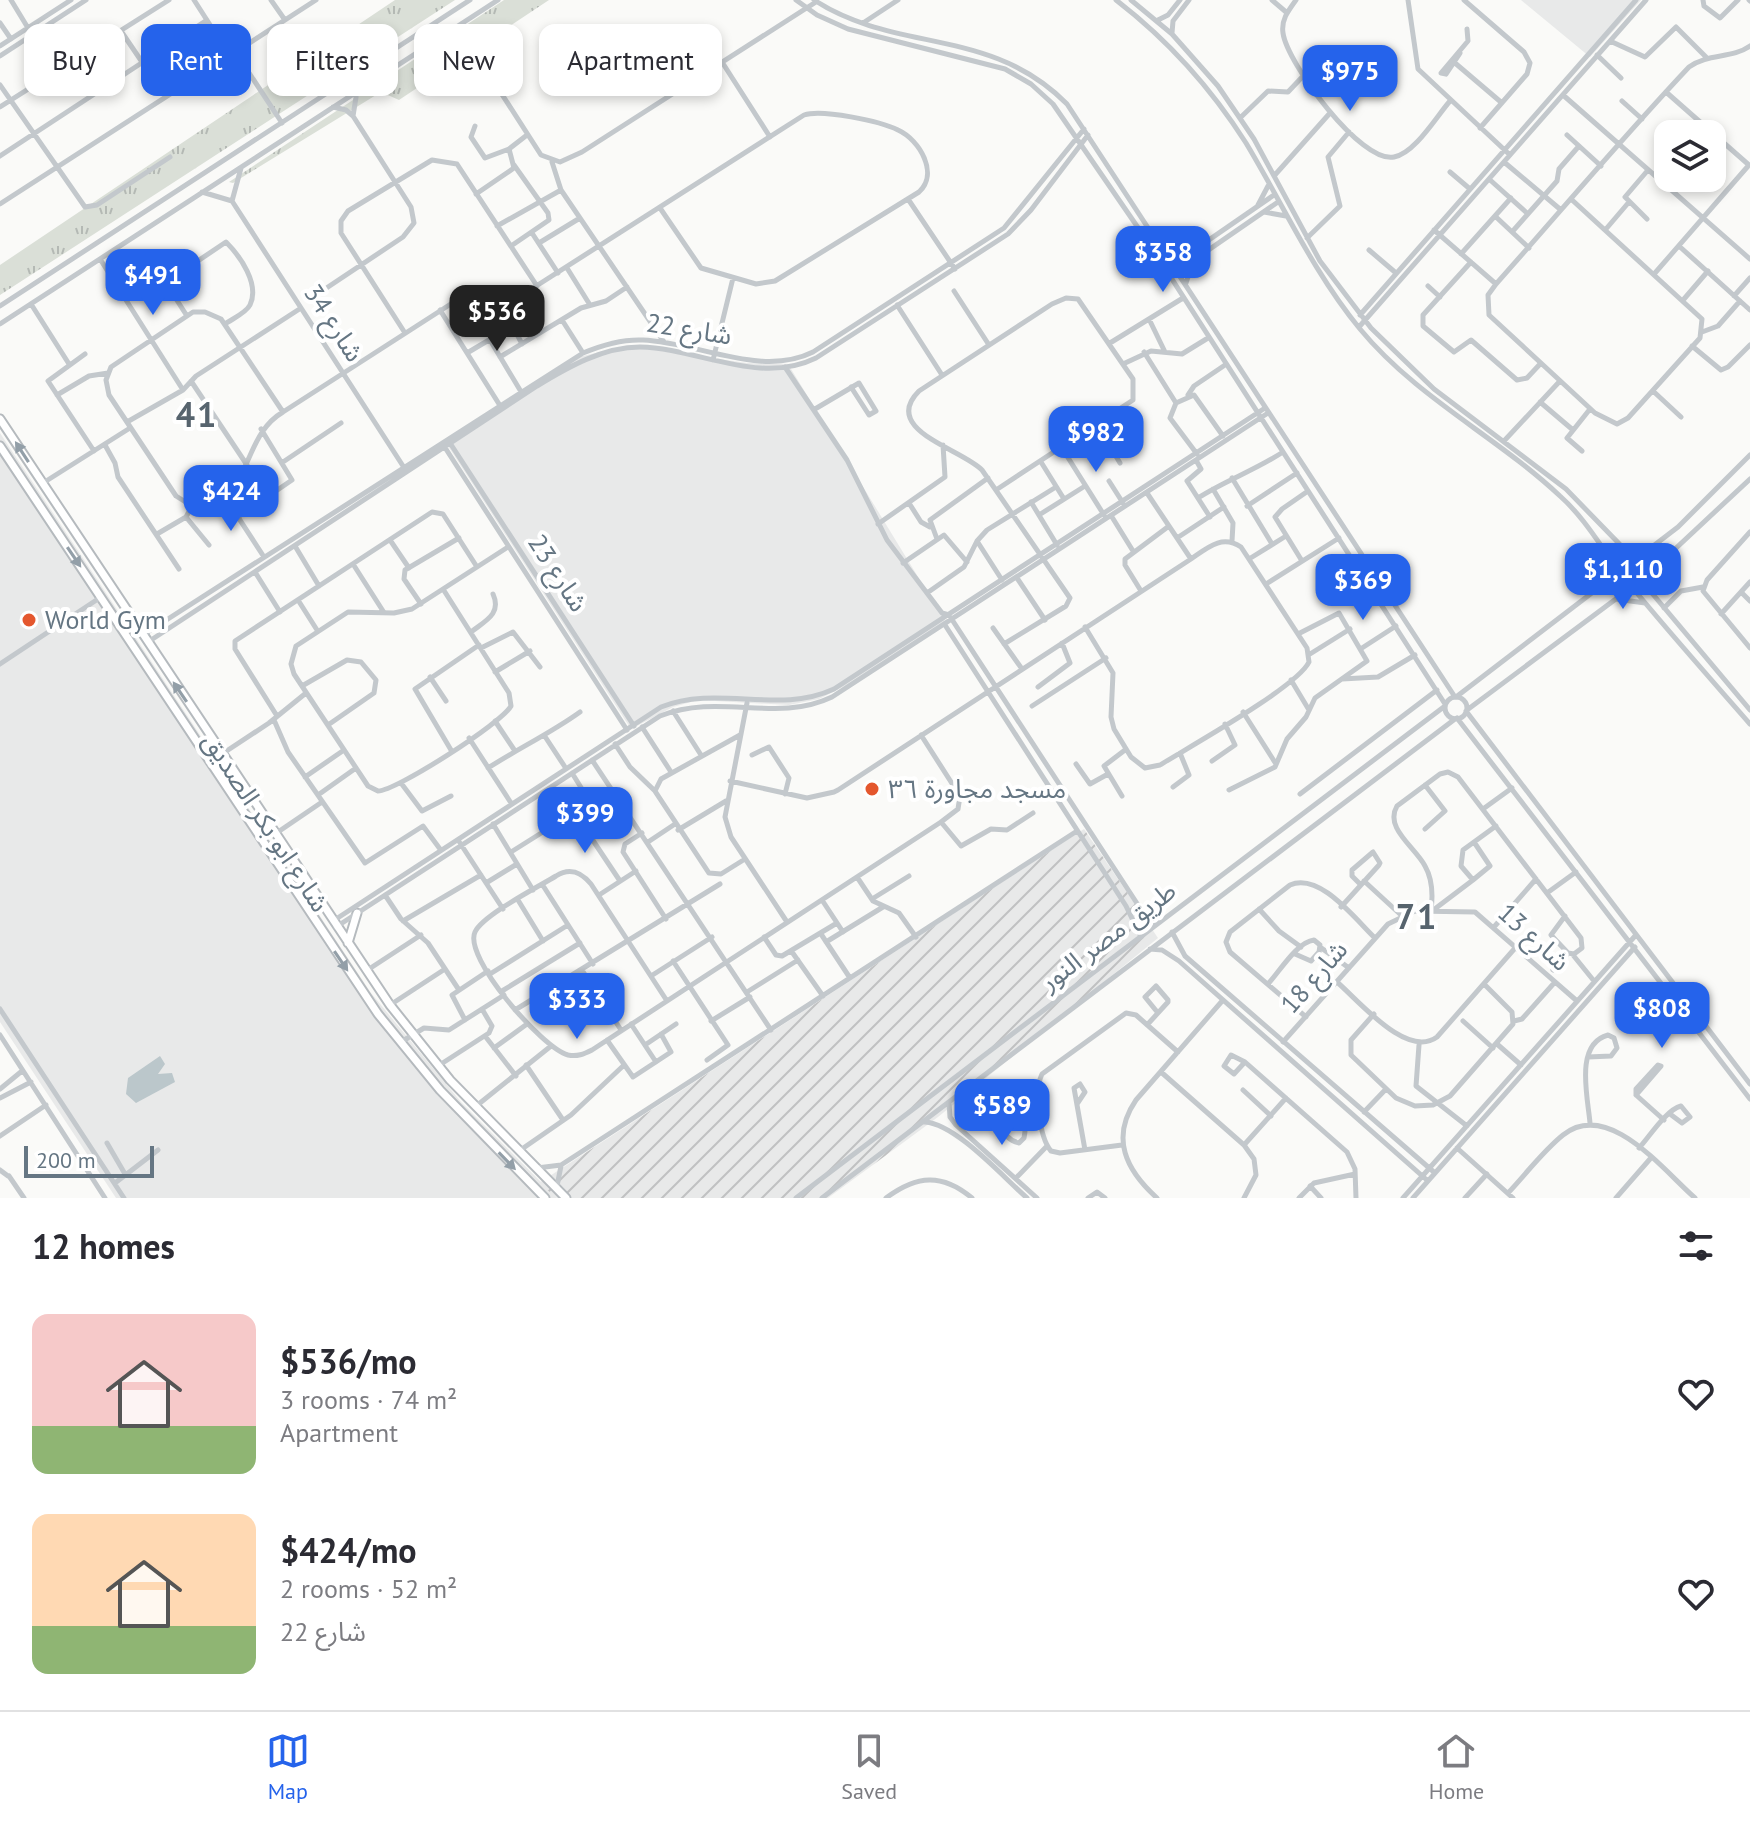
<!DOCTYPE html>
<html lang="en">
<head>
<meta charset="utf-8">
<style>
  body { margin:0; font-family:"PT Sans","Noto Sans Arabic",sans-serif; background:#f7f7f7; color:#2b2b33; height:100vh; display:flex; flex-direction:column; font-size:30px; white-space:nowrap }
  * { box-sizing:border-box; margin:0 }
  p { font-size:26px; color:#7c7c81 }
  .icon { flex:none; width:44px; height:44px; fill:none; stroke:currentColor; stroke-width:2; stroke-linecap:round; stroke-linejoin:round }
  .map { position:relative; height:1198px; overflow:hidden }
  .sheet { display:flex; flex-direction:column; background:#fff; flex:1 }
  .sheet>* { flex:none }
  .banner { position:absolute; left:24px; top:24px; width:800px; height:72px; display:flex; gap:16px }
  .tools { position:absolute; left:1654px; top:120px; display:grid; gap:16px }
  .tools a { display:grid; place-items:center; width:72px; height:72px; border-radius:16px; background:#fff; box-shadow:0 4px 12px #0003; font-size:40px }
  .scale { position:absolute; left:24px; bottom:20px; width:130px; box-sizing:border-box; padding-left:8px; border:4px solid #657683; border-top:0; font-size:22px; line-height:28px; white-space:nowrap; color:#657683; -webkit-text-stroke:6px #fff; paint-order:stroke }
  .price { position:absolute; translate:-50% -68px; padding:0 18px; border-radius:16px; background:#2563eb; color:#fff; font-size:26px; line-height:52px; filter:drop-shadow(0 2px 4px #0008) }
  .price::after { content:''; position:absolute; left:50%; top:48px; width:24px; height:18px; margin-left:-12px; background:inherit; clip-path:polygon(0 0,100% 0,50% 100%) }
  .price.current { background:#222; color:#fff }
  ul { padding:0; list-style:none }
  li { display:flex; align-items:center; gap:24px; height:200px; padding:0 32px }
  li span { display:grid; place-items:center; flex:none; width:224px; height:160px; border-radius:16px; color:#555 }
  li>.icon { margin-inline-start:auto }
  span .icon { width:96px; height:96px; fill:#fffc; stroke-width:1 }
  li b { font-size:34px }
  h2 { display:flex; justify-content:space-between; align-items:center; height:96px; padding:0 32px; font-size:34px }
  .pill { padding:0 28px; border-radius:16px; background:#fff; box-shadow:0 4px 12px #0003; font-size:28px; line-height:72px }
  .pill.current { background:#2563eb; color:#fff }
  .tabs { display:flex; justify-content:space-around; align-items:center; height:112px; border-top:2px solid #e1e1e2; background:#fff; font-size:22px; color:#7c7c81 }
  .tabs a { display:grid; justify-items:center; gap:4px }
  .tabs .current { color:#2563eb }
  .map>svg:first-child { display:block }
  .built { fill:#e8e9e9 }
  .industrial { fill:url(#industrial-furrows) }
  .grass { fill:url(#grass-tufts) }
  .water { fill:#bbc7cb }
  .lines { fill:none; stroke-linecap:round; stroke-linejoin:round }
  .major-casing { stroke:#b5babe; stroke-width:11 }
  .minor { stroke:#c3c8cc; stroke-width:5 }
  .major { stroke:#fff; stroke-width:7 }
  .oneway { fill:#939fa8 }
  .poi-dot { fill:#e4572e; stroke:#fff; stroke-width:3 }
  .labels { text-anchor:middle; stroke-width:8; stroke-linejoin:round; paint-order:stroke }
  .street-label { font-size:26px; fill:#657683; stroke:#fff }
  .poi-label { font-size:26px; fill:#657683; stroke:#fff; text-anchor:start }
  .district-label { font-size:34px; font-weight:bold; letter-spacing:2px; fill:#57646e; stroke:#fff }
</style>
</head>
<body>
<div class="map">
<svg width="1750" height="1198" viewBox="0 0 1750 1198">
  <defs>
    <pattern id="industrial-furrows" width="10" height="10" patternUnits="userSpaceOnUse" patternTransform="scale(2)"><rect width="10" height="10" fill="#e8e9e9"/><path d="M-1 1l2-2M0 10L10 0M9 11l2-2" fill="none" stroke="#c0c1c2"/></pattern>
    <pattern id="grass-tufts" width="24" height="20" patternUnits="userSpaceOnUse" patternTransform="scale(2)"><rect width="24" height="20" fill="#dadfd7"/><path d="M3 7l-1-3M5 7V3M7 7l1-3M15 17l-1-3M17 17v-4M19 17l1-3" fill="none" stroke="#b4b9b4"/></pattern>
  </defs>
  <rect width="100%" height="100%" fill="#fafaf8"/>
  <path class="built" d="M1521 0H1641L1590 57Z
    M627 346 747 363 788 364 945 621 853 682 819 699 789 705 698 700 673 707 631 729 446 443 578 357Z
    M0 433 371 993 461 1102 557 1198H116L0 1022Z"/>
  <path class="industrial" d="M1084 829 1158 938 938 1117 828 1198H557L539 1183Z"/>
  <path class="grass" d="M395 0H455L0 295V265Z
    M504 0H549L399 100 381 92 233 183 229 182Z"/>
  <path class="water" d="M160 1056 165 1064 158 1074 172 1073 175 1082 136 1103 126 1094 128 1078Z"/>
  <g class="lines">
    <defs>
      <path id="major" d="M0 419 390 1005 450 1080 566 1198
        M0 446 378 1014 440 1090 545 1198
        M348 943 357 913"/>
    </defs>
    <use href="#major" class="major-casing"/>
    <path class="minor" d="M11 0 28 28
      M194 0 230 56
      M271 0 285 20
      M796 0 817 15 848 29 1005 69 1031 84 1053 104 1152 248 1445 704
      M814 0C897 54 990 26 1067 104L1455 697
      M1116 0C1168 40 1211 88 1246 143 1284 206 1313 272 1360 329 1417 398 1496 436 1560 496 1588 521 1604 553 1627 581 1667 630 1709 677 1750 724
      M1131 0 1172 34 1218 86 1254 139 1320 261 1371 328 1434 389 1566 489 1635 560 1651 592 1750 710
      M1272 0 1286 12
      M1296 0C1288 11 1281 20 1283 33 1287 63 1361 164 1394 157 1415 153 1436 117 1450 101
      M1408 0 1418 69 1510 155
      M1464 0 1524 52 1530 63 1527 74 1480 128
      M1703 0 1704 6 1720 18 1738 0
      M1749 0 1750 1
      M1158 20 1168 15 1180 0
      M0 23 11 39
      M863 23 898 0
      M458 26 541 155 560 162 582 152 816 2
      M121 31 142 62
      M1172 33 1173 21 1189 0
      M1610 41 1645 57 1676 27 1706 57
      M0 46 71 0
      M236 53 282 123
      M1597 55 1621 78
      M0 56 86 0
      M722 62 770 137
      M1455 63 1502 103
      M1446 74 1441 73 1468 41 1467 29
      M1446 74 1460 53
      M0 85 85 207 97 205 170 157
      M1666 92 1749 165
      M1563 95 1750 259
      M1622 101 1642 119
      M0 107 169 0
      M353 116 357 91
      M1240 118 1268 91 1288 92 1305 74
      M475 126 471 137 485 158 509 149
      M1567 135 1601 166
      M0 156 207 20
      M552 162 561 190 664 342
      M1504 162 1561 210
      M1450 172 1470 189
      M1274 176 1330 113
      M1489 179 1528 214
      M202 192 232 201
      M476 194 514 168 509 149 527 135
      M908 199 955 269
      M1571 199 1702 319 1700 338 1628 418 1617 424 1595 413 1489 315 1488 295 1496 284C1560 212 1623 137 1689 67 1708 53 1732 59 1750 46
      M232 201 403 466
      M232 201 241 168
      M0 204 316 0
      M1258 205 1268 186
      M1264 212 1286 216
      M1495 216 1529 248
      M1647 219 1625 197 1648 170
      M497 226 561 190
      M1606 229 1629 202
      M1434 230 1496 284
      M1512 232 1557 181 1559 169 1579 146
      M532 233 558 273
      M1307 238 1340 206 1328 157 1349 132
      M539 243 580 218
      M511 246 549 220 548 213 514 165
      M1164 246 1188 254
      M1679 246 1750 310
      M1369 250 1396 273
      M1461 254 1511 198
      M100 259 183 390
      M1471 262 1423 315V326L1454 352 1471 340 1517 380 1527 378 1541 363
      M1174 264 1274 195
      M567 268 590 305
      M1178 271 1278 202
      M1655 273 1749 165
      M1186 283 1194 259
      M1428 286 1440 297
      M954 291 989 345
      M1734 296 1750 278
      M310 299 403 237 414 223 411 207 353 116 346 110 333 107
      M1684 299 1708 271
      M500 301 522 344
      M31 304 69 364
      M897 305 942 375
      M0 306 470 0
      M440 310 499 404
      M193 312H205L221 319 283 412C239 438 257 498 192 506L176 496 109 395 106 380 111 367Z
      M1360 315 1636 0
      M187 316 171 291V279L226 242C240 256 260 284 250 305 246 313 232 319 225 324
      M1149 319 1165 352
      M562 320 583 353
      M0 324 498 0
      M1359 327 1646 0
      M1702 332 1718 326 1740 301
      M405 333 341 233V221L348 211 432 160 457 164 537 286
      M490 340 520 390
      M1110 343 1183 298
      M1692 346 1721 370 1728 367 1750 345
      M1144 352 1176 403 1170 418 1197 454
      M467 353 511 327
      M85 354 48 381 94 451
      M500 357 581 308 606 301 627 287
      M713 360 733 278
      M1123 364 1151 351 1182 354 1208 338
      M785 367 847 460 887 540 942 613 949 615 1140 908 1157 924
      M191 381 247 465
      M1653 391 1681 417
      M57 395 89 376 108 373
      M1188 395 1194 386 1225 365
      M1540 402 1573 430
      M1176 403 1194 395 1223 436
      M815 409 859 383 876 411 869 415 851 387
      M283 412 457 300C478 292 498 305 519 297L804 115C822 109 880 121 898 130 920 140 939 174 919 192L775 281 756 284 701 268 660 208
      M127 422 183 390 196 376 301 308
      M1098 426 1120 463
      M1504 441 1560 381
      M450 443 634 726
      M105 445 115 463 118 477 179 569
      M444 446 627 730
      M1062 448 1104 515
      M1582 451 1567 438 1590 409
      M283 462 341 423
      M1041 462 1064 499
      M1197 462 1201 469 1187 481 1210 517
      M1232 478 1272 544
      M1109 481 1123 503
      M43 483 130 428
      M1213 489 1233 523 1232 541
      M996 490 1133 400V379L1078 299 1066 298 1052 304 919 391C880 430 962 449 982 470L1070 598 1066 606 1004 644
      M1147 493 1191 559
      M223 494 264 557
      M1198 498C1226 480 1254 471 1283 452
      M1031 502 1057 545
      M909 503 921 522 930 527
      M1247 506 1297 473
      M1039 515 1085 486
      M186 517 209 545
      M238 517 292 480 261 429
      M1112 517 1133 551
      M878 524 945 477 943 445
      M1750 532 1707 580 1703 591 1750 648
      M157 534 186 517 192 506
      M1177 538 1224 507
      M937 539 930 520 988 478
      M390 540 409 568
      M977 541 1002 580
      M295 546 319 586
      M1249 559 1286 536
      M1302 561 1275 517 1282 509 1308 491
      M903 563 944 535 967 562
      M353 564 383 611
      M255 572 280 612
      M1017 578 1045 620
      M1266 584 1339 538
      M443 589 509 693 511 706C502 723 396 791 378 791L368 786 294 674 291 664 296 646 348 612 394 613 412 609 508 547
      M1141 591 1125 565V559L1169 526
      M1741 592 1750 601
      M927 593 964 567 977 541 987 530 1056 487
      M1616 599 1645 603
      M298 600 317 630
      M421 604 404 579 405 570 459 538
      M1664 608 1681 591 1703 587
      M1721 614 1750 582
      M945 625 1126 906 1141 937
      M993 628 1022 669
      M471 632C485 621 502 614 493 594
      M143 635 583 353C602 345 622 339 643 340 697 342 761 378 813 352L1004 228 1084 129
      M148 642 537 386C568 367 603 347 640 347 698 348 759 386 816 358L1008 234 1031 210 1088 135
      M481 648 513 632 540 667
      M1362 648 1396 626
      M1310 654 1350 629
      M0 664 101 597
      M495 672 530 651
      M430 677 446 701
      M1342 679 1378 677 1415 655
      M1291 680 1309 710
      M302 686 347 660 361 662 376 680 374 693 328 725
      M1038 687 1070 663 1062 643
      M1456 697 1678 527 1750 455
      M1445 708a11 11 0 1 1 22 0a11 11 0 1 1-22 0Z
      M747 703 725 817 731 837 787 922
      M1032 706 1106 658
      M1467 710 1644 578 1750 479
      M673 711 701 755
      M1466 711 1750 1084
      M1243 712 1276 764
      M277 716 235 649V641L432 512 443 514 477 567
      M1457 718 1750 1099
      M274 720 288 752 365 863 423 826 440 849
      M495 721 515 751
      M642 727 671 772
      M544 735 565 767
      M740 735 661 779 655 791 709 873 721 874 745 859
      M469 738 511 803
      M615 744 630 767 655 791
      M451 750 415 689 479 645
      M222 754 269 723 306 693
      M752 755 769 747 789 778 785 794
      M592 760 771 1030
      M1212 761 1235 745 1225 724
      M1076 764 1090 784 1108 774
      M488 768C519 748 551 733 580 712
      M572 773 595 810 606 812 622 802
      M305 777 344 750
      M730 781 807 798 834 792 838 790 1191 559C1207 548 1222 534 1241 547L1307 648 1309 662C1297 687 1189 747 1160 765L1145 768 1131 757 1114 729 1111 717 1113 673 1085 627
      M401 783 422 811 451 796
      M1425 785 1445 811 1425 829
      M1173 787 1189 775 1180 753
      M1229 790 1275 767 1287 739 1306 717 1315 698 1367 661 1339 613 1298 634
      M1300 794 1437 690
      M318 795 356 768
      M1122 796 1104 766 1125 750
      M1483 809 1512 788
      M574 812 620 881
      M941 822 961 846 991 829 1007 830 1033 813
      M493 824 533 890
      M678 830 726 801
      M642 833 625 844 623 852 666 919
      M275 834 322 802
      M648 842 675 824
      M1474 842 1490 866 1473 880 1461 866 1463 850 1496 826
      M460 843 503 909
      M511 852 589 803
      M857 877 873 901 899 913 916 937
      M1364 881 1401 915
      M486 883 517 864
      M542 884 593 964
      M1547 893 1576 872
      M385 895 401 919 428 943 459 990
      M599 895 636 871
      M872 899 909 876
      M518 900 543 941
      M822 900 843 932
      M1341 907 1379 865 1380 863 1373 852 1352 870V876L1361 885
      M1436 908 1473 880
      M1259 909 1279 931 1301 947
      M1431 910C1433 895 1433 880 1425 866 1415 847 1384 828 1397 806L1440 774 1448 772 1458 777 1581 938 1582 948 1574 954 1568 953 1551 935 1565 916
      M333 921 661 707C718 684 778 715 834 689L1265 408
      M403 921 481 875
      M336 927 660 716C721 692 775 724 832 697L1268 413
      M1494 927 1536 879
      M1172 932 1185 956 1435 1173
      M821 934 850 978
      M764 937 776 955 782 956 837 923
      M826 942 883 907
      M1320 947 1349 968
      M1150 949 1162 950 1179 961 1428 1181
      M792 952 823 996
      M1573 955 1594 981
      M673 961 728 1045 707 1060
      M582 970 621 1030
      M1553 970 1568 953
      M366 971 421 935
      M490 974 568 925
      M651 976 712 937
      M1337 982C1360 1002 1407 1059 1437 1037L1516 947
      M1268 984C1280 971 1297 942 1314 940L1320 945 1319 952 1311 961 1295 954
      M502 991 580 943
      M747 992 798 960
      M667 1001 591 884C581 872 570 867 556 876 538 887 483 915 475 932 463 957 542 1048 568 1055 577 1057 584 1054 592 1050L941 822 958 809 960 796 921 735
      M390 1005 445 969
      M0 1009 124 1198
      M515 1010 720 884
      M1374 1014 1351 1040V1055L1396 1098 1415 1106 1433 1105 1450 1096 1513 1024 1512 1012 1484 984
      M1306 1017 1230 952 1226 942 1230 932 1290 885C1320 872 1355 919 1375 938
      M465 1020 452 995 488 971
      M711 1021 750 997
      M1463 1021 1493 1048
      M1514 1021 1522 1019 1555 982
      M631 1024 656 1062
      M1147 1025 1168 1002V1000L1156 986 1145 997 1158 1013
      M0 1035 105 1198
      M485 1036 516 1076
      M607 1040 633 1077 671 1052 661 1034
      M401 1042 424 1028 449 1030 504 995
      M1283 1042 1388 924 1415 911 1475 912 1577 1001
      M1497 1044 1521 1065
      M645 1045 676 1024
      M1419 1045 1416 1086 1467 1126
      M494 1048 527 1024
      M1588 1057 1611 1056 1617 1048 1614 1038 1608 1035C1574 1044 1588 1098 1590 1123
      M1245 1062 1234 1074 1224 1066 1231 1055 1245 1062 1347 1152 1355 1169 1356 1198
      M526 1065 563 1120
      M1658 1065 1661 1066 1636 1095V1089Z
      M438 1066 489 1033 492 1026 482 1009
      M1161 1072 1244 1145 1254 1159 1256 1175 1244 1198
      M0 1089 22 1071
      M1026 1090 1039 1095
      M1243 1090 1271 1116
      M1013 1095C1024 1104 1027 1124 1024 1138L1019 1143C999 1138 997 1116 1003 1099Z
      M1636 1095 1664 1120
      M0 1098 31 1082
      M949 1103 950 1117 956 1125 1037 1198
      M1077 1104 1085 1092 1080 1084 1074 1088 1085 1150
      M475 1107 551 1046
      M1364 1112 1386 1089
      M1024 1118 1042 1116
      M925 1122C956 1124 1003 1177 1027 1198
      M0 1136 46 1105
      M107 1143 125 1174
      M1122 1145 1060 1153 1051 1151C1039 1137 1034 1090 1042 1074L1126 1013 1136 1015 1178 1052
      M1244 1145 1286 1098
      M1457 1148 1513 1198
      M1639 1148C1650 1136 1666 1110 1681 1106L1690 1117 1682 1123 1670 1114
      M519 1151 571 1115 623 1066
      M537 1168 561 1165 1077 831
      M0 1170 8 1176
      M9 1176 24 1198
      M1016 1178 1047 1146
      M115 1183 158 1150
      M557 1186 561 1166
      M1310 1186 1321 1198
      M1508 1193C1526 1174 1543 1151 1563 1135 1608 1099 1663 1170 1695 1198
      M796 1198 1445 706
      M822 1198 1455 719
      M886 1198C917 1175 942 1173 972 1198
      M1088 1198 1097 1192 1105 1198
      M1157 1198C1126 1170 1110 1138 1136 1100L1223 1000
      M1299 1198 1314 1183 1355 1174
      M1403 1198 1635 936
      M1413 1198 1635 947
      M1465 1198 1487 1174
      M1616 1198 1650 1159"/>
    <use href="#major" class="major"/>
  </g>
  <defs><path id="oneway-solid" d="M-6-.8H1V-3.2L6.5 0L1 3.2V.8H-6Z" transform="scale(2)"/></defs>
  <g class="oneway">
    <use href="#oneway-solid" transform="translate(22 452) rotate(-123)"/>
    <use href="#oneway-solid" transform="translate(74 557) rotate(56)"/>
    <use href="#oneway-solid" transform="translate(180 692) rotate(-124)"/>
    <use href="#oneway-solid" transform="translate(341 961) rotate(56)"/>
    <use href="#oneway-solid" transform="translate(507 1161) rotate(46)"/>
  </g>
  <g class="poi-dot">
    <circle cx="29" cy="620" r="8"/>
    <circle cx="872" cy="789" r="8"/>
  </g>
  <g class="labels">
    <g class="street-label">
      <text transform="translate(334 323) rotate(57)" y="9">شارع 34</text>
      <text transform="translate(689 329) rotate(9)" y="9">شارع 22</text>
      <text transform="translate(558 573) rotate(57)" y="9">شارع 23</text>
      <text transform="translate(266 822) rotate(57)" y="9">شارع ابو بكر الصديق</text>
      <text transform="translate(1108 936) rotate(-37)" y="9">طريق مصر النور</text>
      <text transform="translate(1534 937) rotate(42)" y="9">شارع 13</text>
      <text transform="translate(1314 977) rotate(-49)" y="9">شارع 18</text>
    </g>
    <g class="poi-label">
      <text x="45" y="629">World Gym</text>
      <text x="888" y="798">مسجد مجاورة ٣٦</text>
    </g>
    <g class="district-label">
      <text x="197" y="427">41</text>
      <text x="1417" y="929">71</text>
    </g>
  </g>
</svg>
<div class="tools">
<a><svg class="icon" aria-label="layers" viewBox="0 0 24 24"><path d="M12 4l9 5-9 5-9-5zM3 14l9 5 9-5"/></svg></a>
</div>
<div class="scale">200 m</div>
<b class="price" style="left:1350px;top:113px">$975</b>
<b class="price" style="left:1163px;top:294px">$358</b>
<b class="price" style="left:153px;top:317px">$491</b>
<b class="price current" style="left:497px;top:353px">$536</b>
<b class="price" style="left:1096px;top:474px">$982</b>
<b class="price" style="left:231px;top:533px">$424</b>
<b class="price" style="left:1623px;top:611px">$1,110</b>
<b class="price" style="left:1363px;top:622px">$369</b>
<b class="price" style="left:585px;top:855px">$399</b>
<b class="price" style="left:577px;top:1041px">$333</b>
<b class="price" style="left:1662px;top:1050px">$808</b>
<b class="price" style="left:1002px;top:1147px">$589</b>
<div class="banner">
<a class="pill">Buy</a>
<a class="pill current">Rent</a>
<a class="pill">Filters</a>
<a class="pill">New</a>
<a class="pill">Apartment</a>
</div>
</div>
<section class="sheet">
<h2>12 homes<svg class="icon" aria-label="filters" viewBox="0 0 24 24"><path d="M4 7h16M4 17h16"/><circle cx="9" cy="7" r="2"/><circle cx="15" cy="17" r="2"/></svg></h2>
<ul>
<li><span style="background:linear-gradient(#f6c9c9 70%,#8fb573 0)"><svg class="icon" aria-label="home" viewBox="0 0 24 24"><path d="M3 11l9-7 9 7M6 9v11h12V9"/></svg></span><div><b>$536/mo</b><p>3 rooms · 74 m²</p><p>Apartment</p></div><svg class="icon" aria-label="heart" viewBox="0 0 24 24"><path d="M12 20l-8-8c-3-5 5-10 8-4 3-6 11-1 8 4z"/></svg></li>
<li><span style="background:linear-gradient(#ffd9b3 70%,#8fb573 0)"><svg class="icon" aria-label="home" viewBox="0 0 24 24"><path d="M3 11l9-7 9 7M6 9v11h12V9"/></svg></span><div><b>$424/mo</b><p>2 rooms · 52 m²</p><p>شارع 22</p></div><svg class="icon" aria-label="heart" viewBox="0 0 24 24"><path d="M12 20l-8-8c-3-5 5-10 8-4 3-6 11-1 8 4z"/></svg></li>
</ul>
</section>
<nav class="tabs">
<a class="current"><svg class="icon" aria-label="map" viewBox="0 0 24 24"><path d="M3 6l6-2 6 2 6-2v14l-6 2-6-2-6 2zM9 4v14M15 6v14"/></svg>Map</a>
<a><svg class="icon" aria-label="saved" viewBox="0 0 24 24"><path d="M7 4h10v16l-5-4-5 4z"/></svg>Saved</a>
<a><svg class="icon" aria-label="home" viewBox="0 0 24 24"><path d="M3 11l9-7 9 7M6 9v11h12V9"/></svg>Home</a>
</nav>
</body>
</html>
